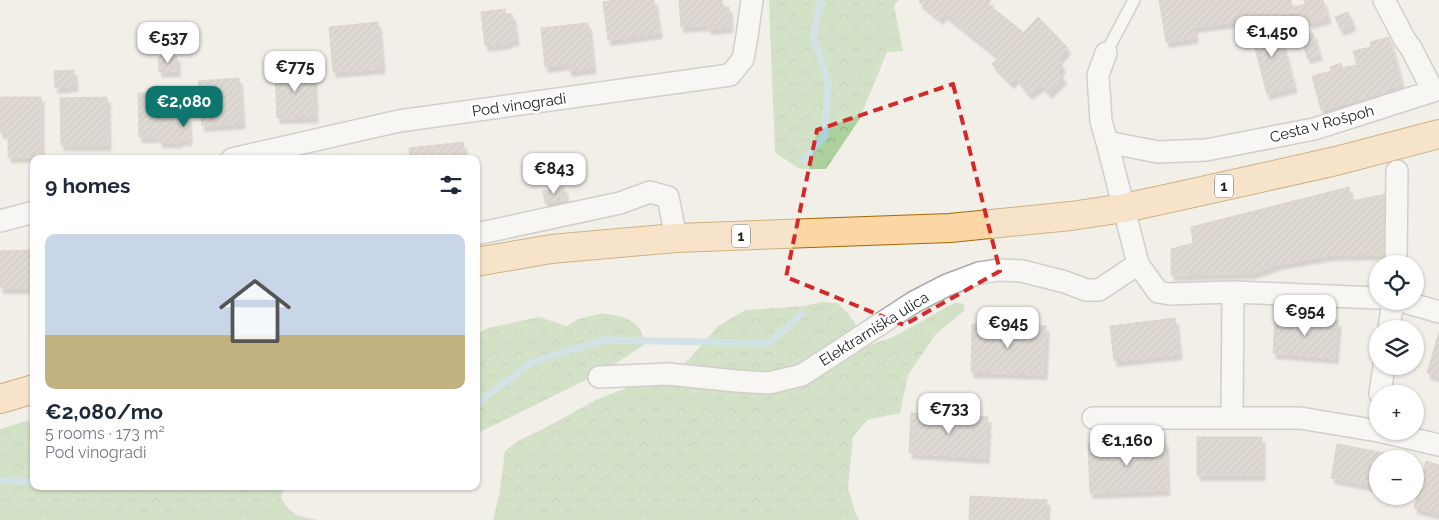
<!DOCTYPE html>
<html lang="en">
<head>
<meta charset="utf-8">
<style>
  body { margin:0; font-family:Raleway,sans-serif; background:#f6f6f7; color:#1f2937; height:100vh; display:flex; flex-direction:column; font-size:19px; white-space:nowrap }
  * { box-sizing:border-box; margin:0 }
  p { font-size:16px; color:#747a83 }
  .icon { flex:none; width:28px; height:28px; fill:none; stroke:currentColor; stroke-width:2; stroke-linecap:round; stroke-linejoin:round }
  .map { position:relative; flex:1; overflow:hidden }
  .sheet { position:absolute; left:30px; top:155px; width:450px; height:335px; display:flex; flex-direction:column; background:#fff; border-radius:10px; box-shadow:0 1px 4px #0004 }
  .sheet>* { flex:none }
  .fabs { position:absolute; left:1369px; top:255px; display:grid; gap:10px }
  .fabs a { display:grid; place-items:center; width:55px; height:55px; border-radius:50%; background:#fff; box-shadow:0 1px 4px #0004; font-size:25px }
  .price { position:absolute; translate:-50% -42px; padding:0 11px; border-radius:10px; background:#fff; color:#222; font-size:16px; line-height:32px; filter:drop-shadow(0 1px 2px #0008) }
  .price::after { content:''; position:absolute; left:50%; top:30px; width:15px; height:11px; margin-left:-8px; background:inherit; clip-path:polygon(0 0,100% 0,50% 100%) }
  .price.on { background:#0f766e; color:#fff }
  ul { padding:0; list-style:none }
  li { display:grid; align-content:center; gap:10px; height:265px; padding:0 15px }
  li span { display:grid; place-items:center; height:155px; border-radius:10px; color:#555 }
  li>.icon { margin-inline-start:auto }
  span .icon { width:90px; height:90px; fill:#fffc; stroke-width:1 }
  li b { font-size:21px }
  h2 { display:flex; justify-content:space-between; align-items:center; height:60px; padding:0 15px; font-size:21px }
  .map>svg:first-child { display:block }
  .forest { fill:url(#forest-crowns) }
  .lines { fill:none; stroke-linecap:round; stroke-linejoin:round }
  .stream { stroke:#aad3df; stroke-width:7 }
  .building { fill:url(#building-hatch); stroke:#c4b6ab; filter:url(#shadow) }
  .service-casing { stroke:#a9a9a9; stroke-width:14 }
  .minor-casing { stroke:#a9a9a9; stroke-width:24 }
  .primary-casing { stroke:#a06b00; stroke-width:30 }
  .service { stroke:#fff; stroke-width:11 }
  .minor { stroke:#fff; stroke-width:21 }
  .primary { stroke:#fcd6a4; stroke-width:28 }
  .marked { fill:none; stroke:#d62828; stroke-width:4; stroke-dasharray:10 6; stroke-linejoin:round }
  .labels { text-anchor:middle; stroke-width:5; stroke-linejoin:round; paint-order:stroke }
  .shield { fill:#fff; stroke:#646464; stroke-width:1 }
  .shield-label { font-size:14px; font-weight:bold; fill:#222 }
  .street-label { font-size:15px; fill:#222; stroke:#fff }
</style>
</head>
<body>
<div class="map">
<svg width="1439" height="520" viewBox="0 0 1439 520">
  <defs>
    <pattern id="forest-crowns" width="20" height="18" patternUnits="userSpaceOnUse" patternTransform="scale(1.25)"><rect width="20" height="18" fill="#add19e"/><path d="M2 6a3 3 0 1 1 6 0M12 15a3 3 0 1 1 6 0" fill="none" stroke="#95b388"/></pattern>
    <pattern id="building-hatch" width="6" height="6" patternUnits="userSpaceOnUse" patternTransform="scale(1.25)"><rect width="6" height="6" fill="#c7bfb8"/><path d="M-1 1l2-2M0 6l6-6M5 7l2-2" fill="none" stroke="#aba49e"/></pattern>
    <filter id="shadow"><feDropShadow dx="3" dy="5.5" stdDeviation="1" flood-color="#0004"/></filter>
  </defs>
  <rect width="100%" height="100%" fill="#f2efe9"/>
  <path class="forest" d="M769 0H899L894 6 903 51 887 52 859 120 826 169H800L775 153Z
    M822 302 837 303 848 313 870 345 893 337 956 302 964 304V311L935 335 908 375 900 413 867 420 853 437 848 488 856 515 860 520H493L499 496 505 451 520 440 541 430 598 399 634 385 666 382 691 357 718 326 746 310 804 306Z
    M600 314C621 314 644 320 644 345L604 371 476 434V334L488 328 539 317 567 326 578 319Z
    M34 419V486H284L281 498C291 516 299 516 318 520H0V429Z"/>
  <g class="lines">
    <path class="stream" d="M804 160 825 135 828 82 813 34 821 0
      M476 400H481L533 362 603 340 770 343 801 314
      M0 480 34 482"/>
  </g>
  <path class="building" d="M615 0H654L659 33 608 40 603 2Z
    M679 0H722L724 24 681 27Z
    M920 0H950L941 11 944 14 940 19 919 2Z
    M950 0H991L988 4 1023 32 1000 58 941 11Z
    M1159 0H1215L1218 24 1194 27 1195 38 1166 42Z
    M1215 0H1291L1293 13 1218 24Z
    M1304 0H1323L1328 18 1310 23Z
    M1305 4 1309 19 1298 22 1294 7Z
    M729 7 730 27 708 29V25L724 24 723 8Z
    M505 9V14H512L516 40 508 41 509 43 485 46 481 12Z
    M1348 12 1353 25 1341 30 1335 17Z
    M1038 17 1068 48 1058 60 1063 67 1058 72 1064 78 1049 93 1042 85 1029 94 1016 78 1011 83 992 64 1000 58Z
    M378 22 382 68 333 72 329 27Z
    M1277 22 1294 87 1267 94 1250 29Z
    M588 23 593 68 569 71 568 64 545 67 541 28Z
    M1313 33 1319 55 1307 58 1301 36Z
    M1389 37 1402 85 1385 89 1386 92 1321 110 1312 76 1331 71 1330 67 1341 63 1342 68 1357 65 1353 51 1371 47 1370 42Z
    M177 56V71L159 72 158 57Z
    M313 69 315 117 277 118 275 70Z
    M74 70 75 86 55 88 54 71Z
    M239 78 242 123 202 126 198 81Z
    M178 92 179 142H159V137H139L138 93Z
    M0 97H41V157H8V133H0Z
    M107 97 108 145H61L60 98Z
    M188 115 189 140H179L178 116Z
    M463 142 465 159H410L409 148Z
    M564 187 566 199 545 203 543 191Z
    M1349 187 1351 201 1386 194 1384 254 1330 255 1279 264 1253 273 1171 275V249L1193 243 1191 227Z
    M34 250V288H0V251Z
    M1275 316 1338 321 1335 358 1273 353Z
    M1175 318 1179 354 1114 361 1110 326Z
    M972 324 1046 326 1044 374 971 372Z
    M1439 332V377L1427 373Z
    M911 413 988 417 986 458 909 453Z
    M1197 437H1262V475H1197Z
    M1165 441 1167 490 1090 493 1088 443Z
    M1337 444 1400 456V459H1378V487L1331 478Z
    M1426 461 1439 465V514L1414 508Z
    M970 496 1047 500 1046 520H969Z"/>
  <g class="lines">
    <defs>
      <path id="service" d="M1106 53 1134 0"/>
      <path id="minor" d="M1106 53 1098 75 1101 121 1107 142
        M232 159 399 121 730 75 743 59 747 36 752 0
        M0 221 34 212
        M476 234 620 203 650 192 668 197 676 238
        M1396 264 1397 171
        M1378 298 1233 292 1170 294 1158 292 1138 264 1107 142 1158 152 1206 150 1314 129 1433 91 1411 48 1405 40 1384 0
        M1401 301 1439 312
        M1389 329 1393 301
        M599 377 668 374 736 381 769 383 802 375 914 302 947 285 979 273 999 270 1022 271 1065 282 1086 290H1099L1138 264
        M1380 394 1384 366
        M1093 418H1300L1378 431
        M1232 418 1233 292
        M1379 431 1439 445"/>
      <path id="primary" d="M476 262 551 249 676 238 950 228 1071 216 1124 208 1175 197 1336 161 1439 134
        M0 399 34 389"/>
    </defs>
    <use href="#service" class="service-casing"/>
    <use href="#minor" class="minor-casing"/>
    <use href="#primary" class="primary-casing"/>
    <use href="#service" class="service"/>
    <use href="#minor" class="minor"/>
    <use href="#primary" class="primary"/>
  </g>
  <path d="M0 0H1439V520H0ZM953 84 1000 271 904 325 786 277 817 130Z" fill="#f2efe9" fill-opacity=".55" fill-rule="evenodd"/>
  <path class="marked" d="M953 84 1000 271 904 325 786 277 817 130Z"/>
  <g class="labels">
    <g class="shield">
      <rect x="1215" y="174.5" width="18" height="23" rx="4"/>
      <rect x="732" y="224.5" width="18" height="23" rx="4"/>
    </g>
    <g class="shield-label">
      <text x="1224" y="191">1</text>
      <text x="741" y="241">1</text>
    </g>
    <g class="street-label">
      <text transform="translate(519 105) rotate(-8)" y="5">Pod vinogradi</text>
      <text transform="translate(1322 124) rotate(-15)" y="5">Cesta v Rošpoh</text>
      <text transform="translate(874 329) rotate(-32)" y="5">Elektrarniška ulica</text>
    </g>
  </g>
</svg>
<div class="fabs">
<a><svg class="icon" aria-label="locate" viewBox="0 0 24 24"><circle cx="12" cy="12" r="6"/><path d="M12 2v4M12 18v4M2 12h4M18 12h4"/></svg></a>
<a><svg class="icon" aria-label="layers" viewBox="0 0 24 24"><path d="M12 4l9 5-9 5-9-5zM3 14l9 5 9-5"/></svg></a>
<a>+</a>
<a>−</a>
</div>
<b class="price" style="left:1272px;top:58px">€1,450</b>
<b class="price" style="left:168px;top:64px">€537</b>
<b class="price" style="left:295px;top:93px">€775</b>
<b class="price on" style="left:184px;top:128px">€2,080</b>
<b class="price" style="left:554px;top:195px">€843</b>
<b class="price" style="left:1305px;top:337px">€954</b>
<b class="price" style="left:1008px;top:349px">€945</b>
<b class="price" style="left:949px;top:435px">€733</b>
<b class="price" style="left:1127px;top:467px">€1,160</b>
<section class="sheet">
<h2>9 homes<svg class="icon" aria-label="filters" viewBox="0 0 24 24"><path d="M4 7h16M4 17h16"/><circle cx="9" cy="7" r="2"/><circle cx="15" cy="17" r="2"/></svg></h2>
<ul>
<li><span style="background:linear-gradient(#c9d6e8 65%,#c2b280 0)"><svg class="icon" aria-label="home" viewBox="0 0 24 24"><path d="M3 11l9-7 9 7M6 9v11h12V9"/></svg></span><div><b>€2,080/mo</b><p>5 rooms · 173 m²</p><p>Pod vinogradi</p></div></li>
</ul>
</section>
</div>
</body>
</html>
